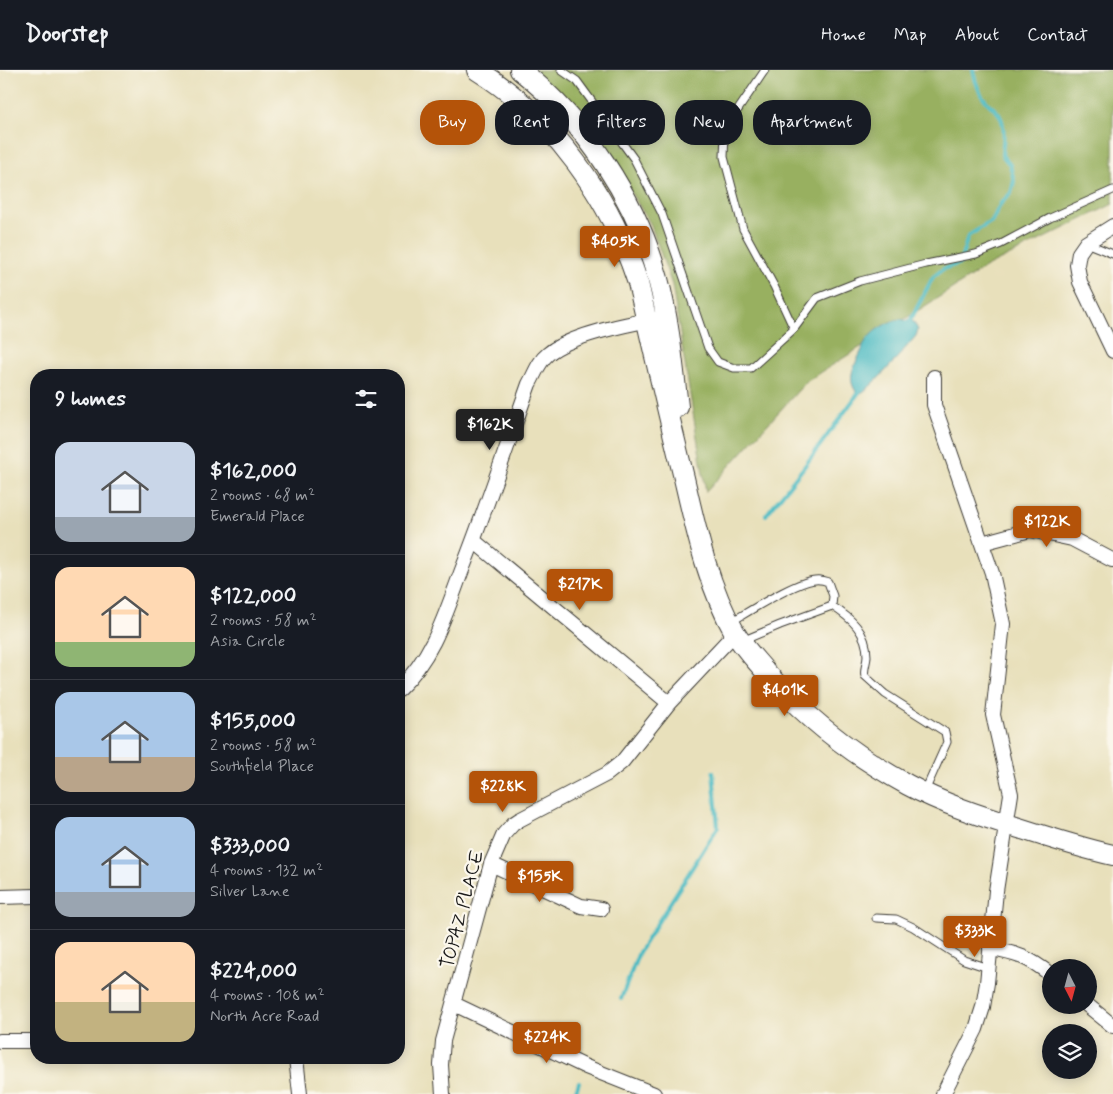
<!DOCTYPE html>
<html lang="en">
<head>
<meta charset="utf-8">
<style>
  body { margin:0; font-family:Mynerve,sans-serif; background:#20242c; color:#f1f3f6; height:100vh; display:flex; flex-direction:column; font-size:19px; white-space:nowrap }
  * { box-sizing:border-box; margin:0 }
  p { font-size:16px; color:#9ea1a6 }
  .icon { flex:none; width:28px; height:28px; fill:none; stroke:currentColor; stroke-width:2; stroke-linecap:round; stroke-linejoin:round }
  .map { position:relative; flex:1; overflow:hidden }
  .sheet { position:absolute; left:30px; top:299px; width:375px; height:695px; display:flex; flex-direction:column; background:#171b24; border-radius:20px; box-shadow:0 2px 12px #0003 }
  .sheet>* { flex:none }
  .hud { position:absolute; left:420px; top:30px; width:475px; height:45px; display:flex; gap:10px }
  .needle { width:32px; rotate:174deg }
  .fabs { position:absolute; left:1042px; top:889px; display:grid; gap:10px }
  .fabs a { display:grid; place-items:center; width:55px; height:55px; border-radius:50%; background:#171b24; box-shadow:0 2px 12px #0003; font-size:25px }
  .price { position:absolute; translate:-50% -42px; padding:0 11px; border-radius:5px; background:#b45309; color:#fff; font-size:16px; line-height:32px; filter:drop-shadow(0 1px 2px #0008) }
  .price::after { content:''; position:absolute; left:50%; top:30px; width:15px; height:11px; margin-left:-8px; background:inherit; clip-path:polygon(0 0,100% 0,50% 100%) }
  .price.active { background:#222; color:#fff }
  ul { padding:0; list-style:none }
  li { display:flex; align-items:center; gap:15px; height:125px; padding:0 25px }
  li+li { border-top:1px solid #363941 }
  li span { display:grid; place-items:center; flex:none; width:140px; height:100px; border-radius:15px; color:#555 }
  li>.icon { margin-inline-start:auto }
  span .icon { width:60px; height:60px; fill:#fffc; stroke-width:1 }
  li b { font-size:21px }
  h2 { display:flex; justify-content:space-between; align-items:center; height:60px; padding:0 25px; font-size:21px }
  .tag { padding:0 18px; border-radius:20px; background:#171b24; box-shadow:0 2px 12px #0003; font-size:18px; line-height:45px }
  .tag.active { background:#b45309; color:#fff }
  header { display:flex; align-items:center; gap:30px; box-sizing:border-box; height:70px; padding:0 25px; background:#171b24; border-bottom:1px solid #363941 }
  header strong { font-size:24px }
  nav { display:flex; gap:28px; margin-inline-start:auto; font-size:18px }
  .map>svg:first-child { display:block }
  .forest { fill:#98b060; stroke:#5a663e }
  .water { fill:#4dbbc3; stroke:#346c70 }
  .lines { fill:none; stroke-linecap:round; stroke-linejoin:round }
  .stream { stroke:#4dbbc3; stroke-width:4 }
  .service-casing { stroke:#3b3934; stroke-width:9 }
  .minor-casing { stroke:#3b3934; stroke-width:16 }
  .secondary-casing { stroke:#3b3934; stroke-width:22 }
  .service { stroke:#fff; stroke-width:7 }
  .minor { stroke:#fff; stroke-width:14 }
  .secondary { stroke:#fff; stroke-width:20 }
  .labels { text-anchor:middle; stroke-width:4.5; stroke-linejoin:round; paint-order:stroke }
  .street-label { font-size:19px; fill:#1c1c1c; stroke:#fbf7ec }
</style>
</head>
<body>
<header>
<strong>Doorstep</strong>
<nav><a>Home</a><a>Map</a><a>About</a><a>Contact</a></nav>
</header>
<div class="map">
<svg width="1113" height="1024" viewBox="0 0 1113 1024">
  <rect width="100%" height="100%" fill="#fbf7ec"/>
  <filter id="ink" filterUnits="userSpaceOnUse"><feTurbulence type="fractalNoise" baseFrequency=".02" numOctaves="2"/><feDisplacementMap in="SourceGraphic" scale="10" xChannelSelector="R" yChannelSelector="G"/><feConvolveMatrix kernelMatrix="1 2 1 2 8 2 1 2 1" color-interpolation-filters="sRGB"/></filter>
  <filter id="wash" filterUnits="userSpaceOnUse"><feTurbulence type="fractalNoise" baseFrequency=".0096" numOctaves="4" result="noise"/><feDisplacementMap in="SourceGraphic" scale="20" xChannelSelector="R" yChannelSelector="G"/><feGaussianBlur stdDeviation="1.12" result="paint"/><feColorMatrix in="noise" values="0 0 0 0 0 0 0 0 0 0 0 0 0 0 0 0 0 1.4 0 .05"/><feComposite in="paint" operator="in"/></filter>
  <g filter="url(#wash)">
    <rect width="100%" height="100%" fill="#e8e0bb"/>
    <path class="forest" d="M532 0H1113V134L986 197 806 312 706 422 672 215 650 153 599 72Z"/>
    <path class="water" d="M900 249 914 252 918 260 916 266C906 277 870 322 858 324 846 310 853 298 860 284 863 279 863 274 867 269 874 260 888 251 900 249Z"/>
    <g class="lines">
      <path class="stream" d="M909 253 933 207 943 199 960 193 968 166 992 151 1001 133 1011 123 1014 111 1010 95 1002 85C1003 73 1006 57 1000 46 997 40 991 37 987 32 979 24 975 11 973 0
        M766 445 804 397 860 321
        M621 929 639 882 718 757 713 702
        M575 1024 579 1012"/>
    </g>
  </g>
  <g filter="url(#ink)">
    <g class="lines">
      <defs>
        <path id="service" d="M561 0 577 11 634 89 662 144 708 278 718 292 734 298H751L794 259 817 228 860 211 926 194 976 184 1001 174 1050 148 1113 120
          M765 0 729 53 725 62 724 87 743 159 774 216 794 259
          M1086 173 1113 184
          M832 536C851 548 867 562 867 586 867 593 863 600 865 606L885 624 945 662 947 672 925 721
          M731 552C748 542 802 507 820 510 823 510 825 511 828 512L833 526 832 536 780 555 742 571
          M876 848 896 849 913 857 964 890 988 898"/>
        <path id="minor" d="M1113 156 1086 173 1079 183 1077 195 1080 212 1113 281
          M934 307V335L992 503 1003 554 993 645 1011 724 996 821 987 913 983 937 976 959 943 1024
          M474 471 669 633
          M982 473 1030 460 1072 469 1112 490
          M399 619C434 585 445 545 462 500 486 439 507 376 529 314 535 304 538 292 548 284 569 266 627 254 655 249
          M491 794 581 836 601 839
          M0 827 36 826
          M990 879C1017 883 1030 888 1051 905
          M454 934 586 997 654 1024
          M1087 935 1113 956
          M0 971H36
          M296 988 300 1024
          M443 1024 441 995 443 971 491 794 504 764 513 754 519 750 607 704 622 692 669 633 735 563"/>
        <path id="secondary" d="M477 0C554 48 610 127 638 213 653 278 668 343 684 408 696 460 708 516 735 563 743 577 755 589 765 601 804 647 855 686 908 715 943 734 981 746 1019 758 1050 768 1081 778 1113 785
          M520 0C585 51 636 129 658 209 669 250 673 294 678 337"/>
      </defs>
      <use href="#service" class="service-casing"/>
      <use href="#minor" class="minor-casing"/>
      <use href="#secondary" class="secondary-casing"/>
      <use href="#service" class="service"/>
      <use href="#minor" class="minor"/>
      <use href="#secondary" class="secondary"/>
    </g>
  </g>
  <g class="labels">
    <g class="street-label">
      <text transform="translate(461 839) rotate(-75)" y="7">TOPAZ PLACE</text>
    </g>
  </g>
</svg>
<div class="fabs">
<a><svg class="needle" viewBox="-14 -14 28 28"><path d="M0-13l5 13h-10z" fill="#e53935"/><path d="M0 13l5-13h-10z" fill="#9ea1a6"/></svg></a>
<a><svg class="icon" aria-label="layers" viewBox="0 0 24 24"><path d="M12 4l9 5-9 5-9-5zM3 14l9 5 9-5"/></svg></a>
</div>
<b class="price" style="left:615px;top:198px">$405K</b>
<b class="price active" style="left:490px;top:381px">$162K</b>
<b class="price" style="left:1047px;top:478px">$122K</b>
<b class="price" style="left:580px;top:541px">$217K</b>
<b class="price" style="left:785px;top:647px">$401K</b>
<b class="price" style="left:503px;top:743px">$228K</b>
<b class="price" style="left:540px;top:833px">$155K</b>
<b class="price" style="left:975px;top:888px">$333K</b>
<b class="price" style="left:547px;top:994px">$224K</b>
<div class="hud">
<a class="tag active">Buy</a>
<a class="tag">Rent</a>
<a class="tag">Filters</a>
<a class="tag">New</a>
<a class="tag">Apartment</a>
</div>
<section class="sheet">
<h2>9 homes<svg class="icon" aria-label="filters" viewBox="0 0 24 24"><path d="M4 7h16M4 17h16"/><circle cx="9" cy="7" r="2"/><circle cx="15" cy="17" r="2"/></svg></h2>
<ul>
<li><span style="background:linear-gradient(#c9d6e8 75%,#9aa5b1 0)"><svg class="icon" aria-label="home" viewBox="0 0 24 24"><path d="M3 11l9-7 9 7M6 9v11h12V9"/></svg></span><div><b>$162,000</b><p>2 rooms · 68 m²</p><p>Emerald Place</p></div></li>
<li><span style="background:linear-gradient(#ffd9b3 75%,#8fb573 0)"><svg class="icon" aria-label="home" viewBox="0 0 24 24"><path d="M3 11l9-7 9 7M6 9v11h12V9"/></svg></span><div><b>$122,000</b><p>2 rooms · 58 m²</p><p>Asia Circle</p></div></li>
<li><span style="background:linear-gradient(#a9c7e8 65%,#b9a48a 0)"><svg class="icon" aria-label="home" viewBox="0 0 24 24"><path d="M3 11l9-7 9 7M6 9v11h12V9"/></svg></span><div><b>$155,000</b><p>2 rooms · 58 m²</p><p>Southfield Place</p></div></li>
<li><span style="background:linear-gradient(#a9c7e8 75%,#9aa5b1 0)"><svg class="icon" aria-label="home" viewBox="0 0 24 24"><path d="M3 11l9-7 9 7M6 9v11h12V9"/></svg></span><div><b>$333,000</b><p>4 rooms · 132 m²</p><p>Silver Lane</p></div></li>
<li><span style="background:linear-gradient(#ffd9b3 60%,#c2b280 0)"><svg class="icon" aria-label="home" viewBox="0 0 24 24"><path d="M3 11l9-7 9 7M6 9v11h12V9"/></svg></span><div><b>$224,000</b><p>4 rooms · 108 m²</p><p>North Acre Road</p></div></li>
</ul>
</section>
</div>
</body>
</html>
